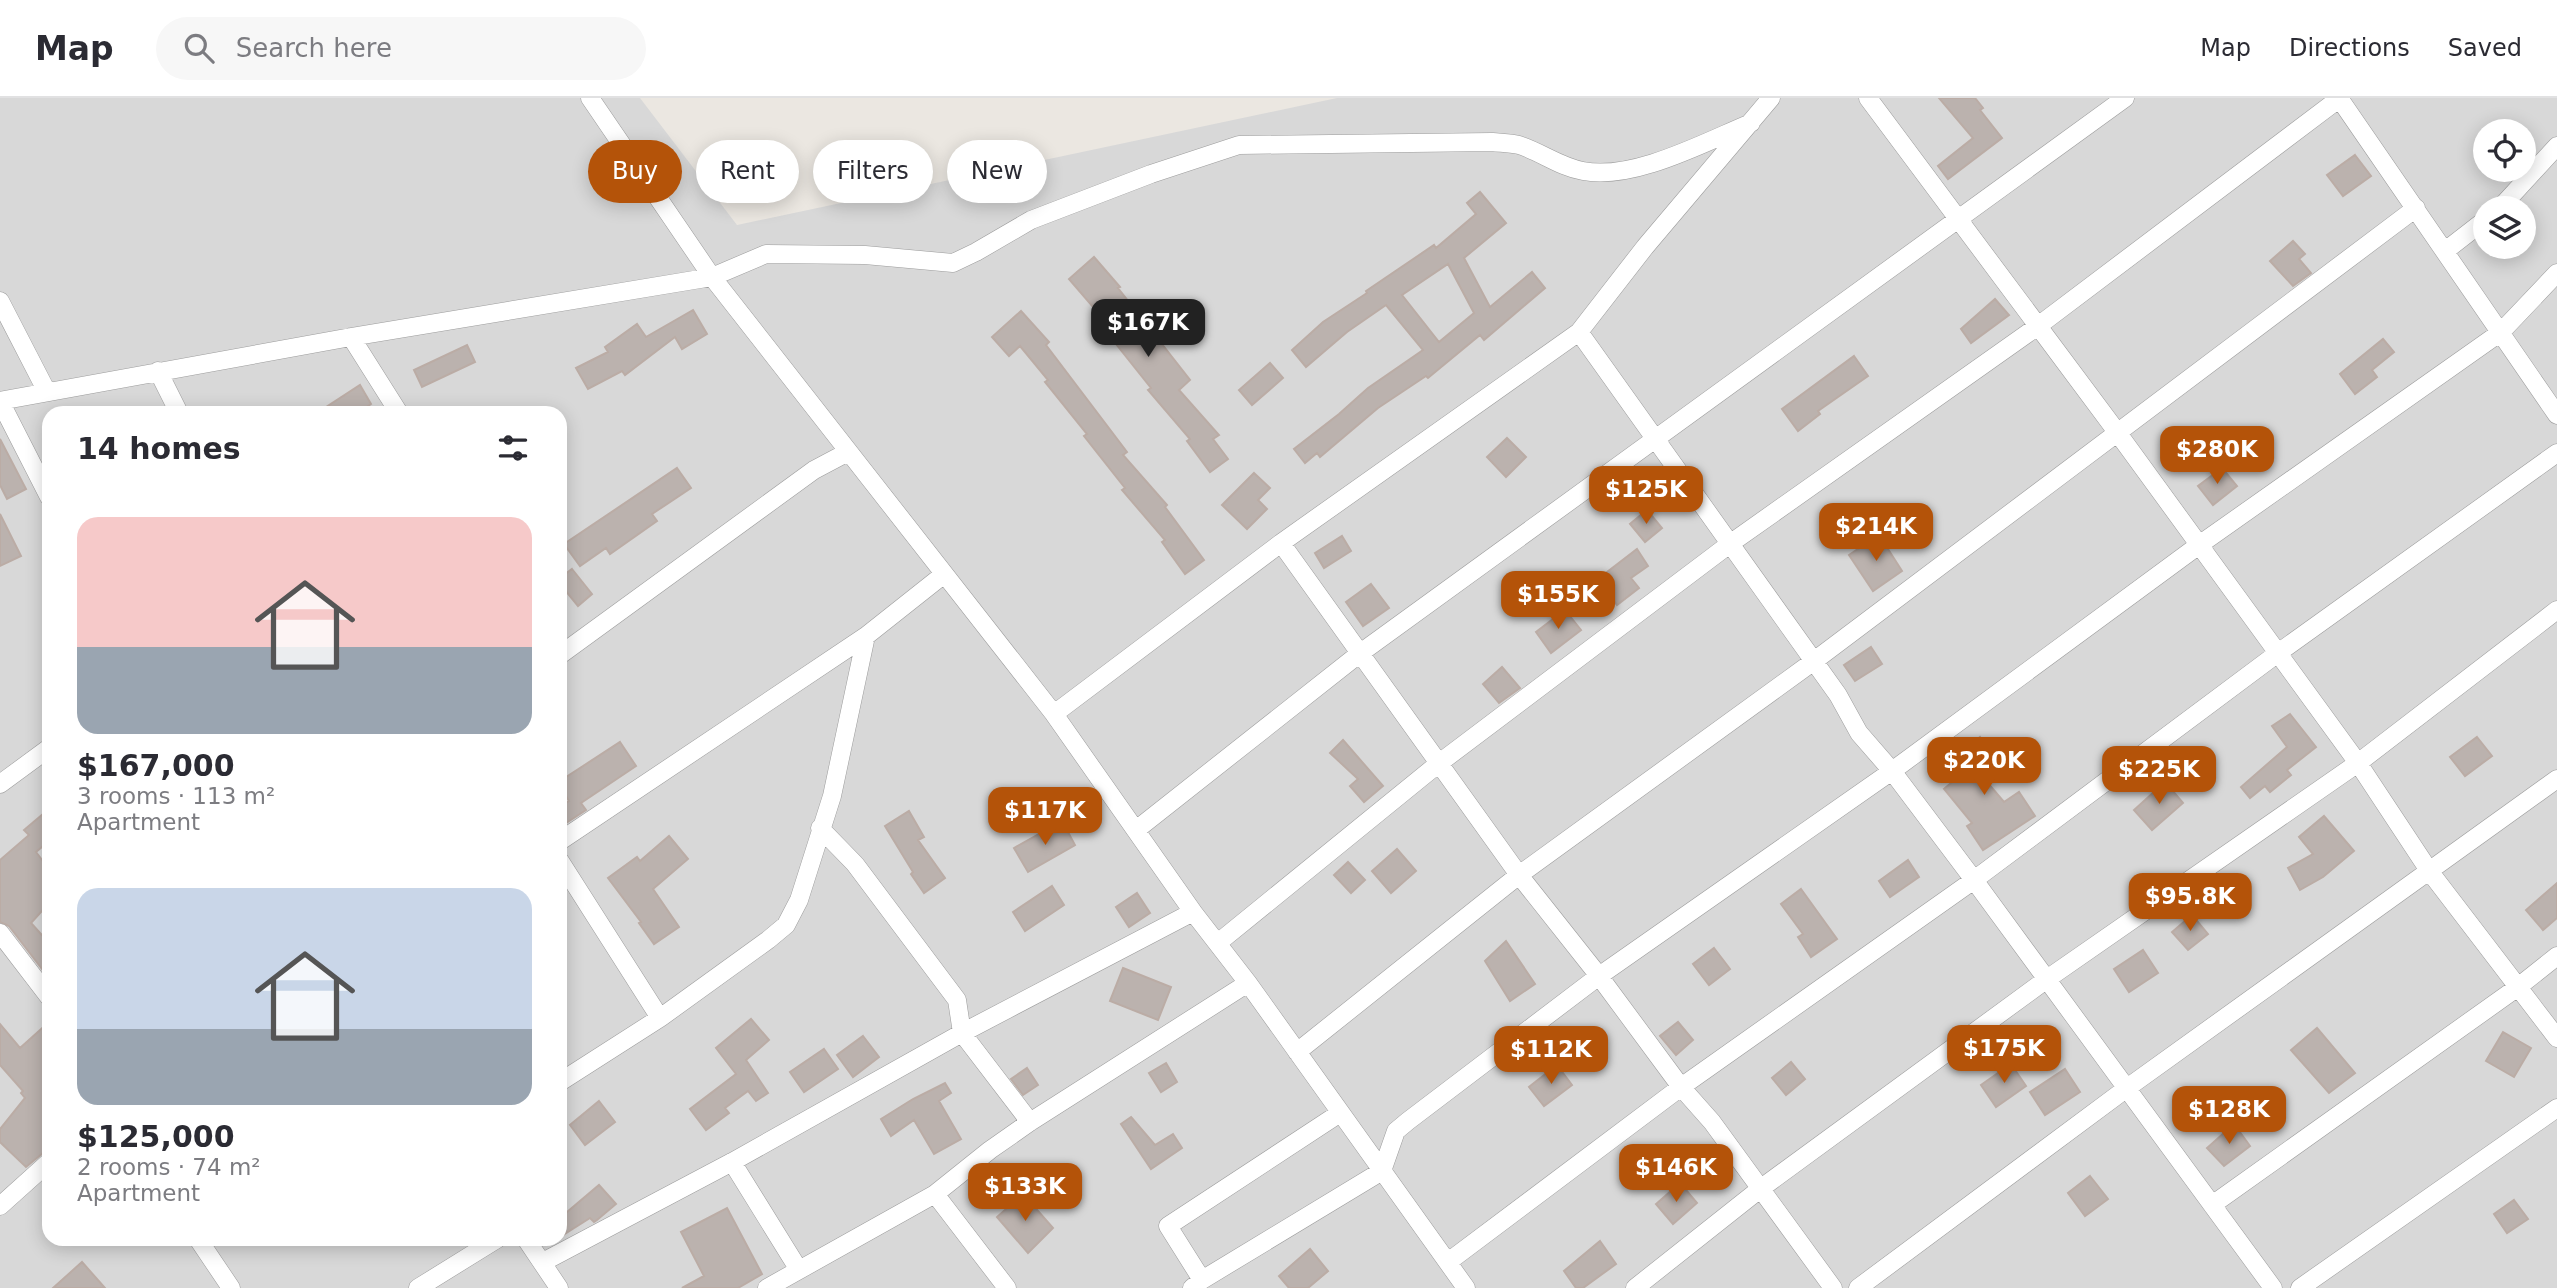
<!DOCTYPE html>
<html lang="en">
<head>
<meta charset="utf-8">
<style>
  body { margin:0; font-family:"DejaVu Sans",sans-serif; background:#f7f7f7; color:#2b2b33; height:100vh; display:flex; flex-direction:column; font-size:26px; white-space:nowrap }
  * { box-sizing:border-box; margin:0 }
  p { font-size:23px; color:#7c7c81 }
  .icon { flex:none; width:38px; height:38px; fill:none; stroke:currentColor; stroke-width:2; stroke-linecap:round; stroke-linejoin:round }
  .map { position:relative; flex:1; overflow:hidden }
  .sheet { position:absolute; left:42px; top:308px; width:525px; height:840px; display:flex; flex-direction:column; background:#fff; border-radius:21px; box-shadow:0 4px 18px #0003 }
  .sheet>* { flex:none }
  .banner { position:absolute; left:588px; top:42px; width:665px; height:63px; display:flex; gap:14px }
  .tools { position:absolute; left:2473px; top:21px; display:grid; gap:14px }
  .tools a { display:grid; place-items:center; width:63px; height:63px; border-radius:50%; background:#fff; box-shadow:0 4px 18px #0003; font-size:35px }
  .price { position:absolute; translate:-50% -60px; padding:0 16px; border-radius:14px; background:#b45309; color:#fff; font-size:23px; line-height:46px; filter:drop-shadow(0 2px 4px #0008) }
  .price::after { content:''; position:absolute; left:50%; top:42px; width:21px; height:16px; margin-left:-10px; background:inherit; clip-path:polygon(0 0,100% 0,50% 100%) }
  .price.on { background:#222; color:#fff }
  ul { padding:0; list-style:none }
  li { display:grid; align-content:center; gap:14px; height:371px; padding:0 35px }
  li span { display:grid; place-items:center; height:217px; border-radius:21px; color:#555 }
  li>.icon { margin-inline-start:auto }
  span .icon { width:126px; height:126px; fill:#fffc; stroke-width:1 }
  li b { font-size:30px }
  h2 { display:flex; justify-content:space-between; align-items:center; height:84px; padding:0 35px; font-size:30px }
  .tag { padding:0 24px; border-radius:32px; background:#fff; box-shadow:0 4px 18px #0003; font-size:24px; line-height:63px }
  .tag.on { background:#b45309; color:#fff }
  header { display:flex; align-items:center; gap:42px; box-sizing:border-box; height:98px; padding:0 35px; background:#fff; border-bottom:2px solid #e1e1e2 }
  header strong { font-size:33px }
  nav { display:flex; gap:38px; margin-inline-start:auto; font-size:24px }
  .search { width:490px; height:63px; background:#f7f7f7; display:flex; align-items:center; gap:18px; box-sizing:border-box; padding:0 24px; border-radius:38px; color:#7c7c81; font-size:26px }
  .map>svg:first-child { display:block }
  .residential { fill:#d8d8d8; fill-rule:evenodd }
  .building { fill:#bbb2ae; stroke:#bbaca5; stroke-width:2; fill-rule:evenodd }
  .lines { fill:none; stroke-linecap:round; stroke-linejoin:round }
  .street-casing { stroke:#9c9c9c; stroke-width:19 }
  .street { stroke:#fff; stroke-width:18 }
</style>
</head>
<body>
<header>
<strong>Map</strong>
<div class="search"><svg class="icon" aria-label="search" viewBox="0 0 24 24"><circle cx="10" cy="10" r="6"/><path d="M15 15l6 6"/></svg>Search here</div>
<nav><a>Map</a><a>Directions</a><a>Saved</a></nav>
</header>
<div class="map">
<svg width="2557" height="1190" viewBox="0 0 2557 1190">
  <rect width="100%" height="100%" fill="#ebe7e1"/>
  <path class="residential" d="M0 0H640L737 127 1337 0H2557V1190H0ZM2485 33H2524V72H2485ZM2485 110H2524V149H2485ZM49 315H560V1141H49Z"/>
  <path class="building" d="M1939 0H1975L1983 10 1980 12 2002 40 1948 81 1938 68 1973 40Z
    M2355 57 2371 78 2343 98 2327 77Z
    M1480 94 1506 125 1464 160 1490 209 1532 174 1545 190 1484 242 1480 237 1428 280 1426 278 1378 310 1320 359 1317 355 1305 365 1294 351 1339 316 1368 290 1423 252 1386 207 1347 234 1306 269 1292 252 1323 224 1367 195 1366 193 1434 147 1436 150 1476 116 1467 105ZM1448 166 1474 215 1439 244 1402 197Z
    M2293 143 2305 156 2299 161 2311 175 2293 188 2270 163Z
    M1094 159 1120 189 1118 190 1190 282 1179 292 1219 337 1213 341 1228 361 1210 374 1187 343 1190 341 1148 292 1151 290 1108 236 1113 232 1069 181Z
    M1995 201 2009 217 1971 245 1961 231Z
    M693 212 707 236 682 251 675 239 625 277 622 273 588 291 576 270 608 254 605 249 637 226 646 239Z
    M1021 213 1049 244 1046 247 1127 354 1123 357 1167 407 1165 409 1204 462 1185 476 1162 444 1165 442 1122 392 1125 390 1084 338 1087 336 1045 284 1048 282 1020 248 1009 258 992 239Z
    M2383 241 2394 254 2372 272 2377 279 2355 296 2340 276Z
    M467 247 475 264 422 289 414 272Z
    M1854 258 1868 278 1818 313 1820 316 1798 333 1782 311Z
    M1270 265 1283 280 1252 307 1239 292Z
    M360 287 371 306 358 315H317Z
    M1507 340 1526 359 1506 379 1487 359Z
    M0 341 26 391 7 401 0 387Z
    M677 370 691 390 652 416 657 423 610 456 606 450 580 468 564 446Z
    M2222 370 2237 388 2213 407 2198 388Z
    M1254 375 1270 390 1258 402 1267 411 1247 431 1222 407Z
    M1647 412 1662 430 1645 444 1630 426Z
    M0 416 21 458 0 468Z
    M1879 437 1902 473 1873 493 1849 457Z
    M1342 438 1351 453 1324 470 1315 455Z
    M1637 451 1648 468 1631 480 1639 490 1617 507 1598 481Z
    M572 471 592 496 578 508 560 486V480Z
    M1371 486 1389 510 1363 528 1346 504Z
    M1565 512 1581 532 1551 555 1536 534Z
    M1871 549 1882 566 1855 583 1844 567Z
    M1502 569 1520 590 1499 605 1483 586Z
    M2290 616 2316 649 2287 672 2291 677 2270 694 2265 688 2250 700 2241 689 2287 649 2272 628Z
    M1980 639 1999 661 1981 677 2004 704 2019 694 2035 718 1983 752 1967 728 1972 725 1944 691 1957 680 1946 668Z
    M2477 639 2492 658 2465 678 2450 659Z
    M1343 642 1383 688 1364 704 1350 688 1358 681 1330 655Z
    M620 644 636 668 581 705 586 712 560 729V709L569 703 560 688V683Z
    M2165 684 2183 705 2152 732 2134 712Z
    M49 711V743L36 754 49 771V805L31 825 49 845V880L9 828 0 824V762L29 737 24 732Z
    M909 713 924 739 918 742 945 780 924 795 911 776 913 774 885 728Z
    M2324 718 2354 753 2323 779 2300 792 2288 770 2313 756 2299 739Z
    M1062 723 1075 747 1028 774 1014 750Z
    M669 738 688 761 653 791 679 829 654 846 639 825 641 824 608 780 637 759 640 763Z
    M1397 751 1416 773 1391 795 1372 773Z
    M1908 762 1919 779 1890 799 1879 783Z
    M1348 764 1365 782 1351 795 1334 777Z
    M2557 785V820L2543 832 2526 812Z
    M1052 788 1064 807 1025 833 1013 814Z
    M1801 791 1837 841 1811 859 1798 839 1803 836 1781 806Z
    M1137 795 1150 815 1129 829 1116 809Z
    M2192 817 2208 836 2188 852 2172 834Z
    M1506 843 1535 886 1510 903 1485 863Z
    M1714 850 1730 871 1709 887 1693 866Z
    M2143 852 2158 875 2129 894 2114 871Z
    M1123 870 1171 889 1158 922 1110 903Z
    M751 921 769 942 746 962 768 995 756 1003 748 993 725 1010 729 1015 706 1032 690 1011 736 976 716 950Z
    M49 924V1050L26 1069 0 1044V1031L25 1000 21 995 23 993 0 967V926L20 950Z
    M1678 924 1693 942 1676 957 1660 938Z
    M2317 930 2355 975 2329 995 2291 952Z
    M2503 934 2531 950 2514 979 2486 963Z
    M863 938 879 959 853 979 837 957Z
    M824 951 838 971 804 994 790 974Z
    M1791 964 1805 981 1786 997 1772 980Z
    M1166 965 1177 984 1161 994 1149 975Z
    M2011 966 2026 988 1996 1009 1981 987Z
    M1557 967 1572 987 1544 1008 1529 989Z
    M1027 970 1038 987 1023 997 1011 981Z
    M2065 971 2080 994 2045 1017 2030 994Z
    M945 985 951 995 939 1003 961 1041 934 1056 914 1022 891 1038 881 1021 913 1001Z
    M599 1003 615 1024 585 1047 570 1027Z
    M1131 1019 1155 1047 1173 1036 1182 1050 1151 1071 1121 1026Z
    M2234 1026 2250 1048 2224 1068 2207 1050Z
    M2090 1078 2108 1101 2085 1118 2068 1095Z
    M1680 1085 1697 1105 1673 1126 1656 1106Z
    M599 1087 616 1106 597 1122 594 1124 590 1120 560 1139V1120Z
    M1023 1096 1053 1130 1028 1155 997 1119Z
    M2514 1102 2528 1121 2507 1135 2494 1116Z
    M727 1110 762 1176 738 1190H682L704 1178 681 1134Z
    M1600 1143 1616 1166 1583 1190H1576L1564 1173Z
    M1310 1151 1328 1173 1308 1190H1289L1279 1178Z
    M82 1164 105 1190H53Z"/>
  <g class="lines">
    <defs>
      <path id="street" d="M590 0 712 179 1054 616 1193 814 1248 885 1466 1190
        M1868 0 2117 334 2358 665 2430 774 2557 940
        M2339 0 2557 317
        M2500 110 2557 48
        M2445 153 2485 122
        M0 203 47 294
        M1579 234 1838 597 1859 635 1892 673 1974 782 2273 1190
        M351 239 399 315
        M158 273 179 315
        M0 303 351 239 712 179 766 156 865 157 953 165 976 154 1031 122 1151 76 1239 47 1492 44C1500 45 1510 45 1519 47 1541 54 1560 69 1583 73 1633 83 1705 44 1751 25
        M0 303 49 399
        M1281 445 1519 777 1599 878 1681 989 1712 1024 1833 1190
        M560 557 814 372 848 354
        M1054 616 1281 445 1579 234 1645 149 1771 0
        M0 686 49 650
        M820 730 855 766 957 902 962 935 1030 1024
        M1136 732 1359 556 2125 0
        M560 743 866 538 943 477
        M560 763 660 920
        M0 835 49 899
        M1219 844 1438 666 1731 445 2038 228 2340 0
        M1297 954 1519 777 1814 563 2416 110
        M560 984 660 920 768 842 786 827 799 802 832 698 866 538
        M732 1064 799 1172
        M935 1096 1007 1190
        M2212 1107 2518 889 2557 858
        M0 1108 49 1064
        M198 1141 231 1190
        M526 1141 559 1190
        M543 1164 732 1064 962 935 1193 814
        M1448 1164 1681 989 1974 782 2278 555 2557 355
        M1202 1182 1382 1073 1396 1033 1408 1023 1599 878 1892 673 2199 447 2501 234 2557 175
        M418 1190 497 1141
        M767 1190 935 1096 990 1052 1030 1024 1248 885
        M1192 1190 1202 1182 1168 1128 1340 1015
        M1635 1190 1760 1091 2047 881 2358 665 2557 512
        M1858 1190 2127 990 2557 681
        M2300 1190 2557 1010"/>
    </defs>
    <use href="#street" class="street-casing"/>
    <use href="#street" class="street"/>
  </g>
</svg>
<div class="tools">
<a><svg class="icon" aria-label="locate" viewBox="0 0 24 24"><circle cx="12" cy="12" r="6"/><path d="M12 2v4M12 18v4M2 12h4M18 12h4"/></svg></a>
<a><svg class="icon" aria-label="layers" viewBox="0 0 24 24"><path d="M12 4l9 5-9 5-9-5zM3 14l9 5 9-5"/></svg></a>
</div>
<b class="price on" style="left:1148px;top:261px">$167K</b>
<b class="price" style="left:2217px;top:388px">$280K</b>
<b class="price" style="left:1646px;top:428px">$125K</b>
<b class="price" style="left:1876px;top:465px">$214K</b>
<b class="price" style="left:1558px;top:533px">$155K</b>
<b class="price" style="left:1984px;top:699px">$220K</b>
<b class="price" style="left:2159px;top:708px">$225K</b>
<b class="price" style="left:1045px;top:749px">$117K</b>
<b class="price" style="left:2190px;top:835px">$95.8K</b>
<b class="price" style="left:2004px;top:987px">$175K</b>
<b class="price" style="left:1551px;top:988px">$112K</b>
<b class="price" style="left:2229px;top:1048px">$128K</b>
<b class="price" style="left:1676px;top:1106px">$146K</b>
<b class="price" style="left:1025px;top:1125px">$133K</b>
<div class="banner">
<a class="tag on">Buy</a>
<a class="tag">Rent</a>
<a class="tag">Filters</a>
<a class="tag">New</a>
</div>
<section class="sheet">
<h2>14 homes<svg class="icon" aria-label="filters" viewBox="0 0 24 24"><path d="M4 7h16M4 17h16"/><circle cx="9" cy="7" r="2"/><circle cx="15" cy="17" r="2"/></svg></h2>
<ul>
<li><span style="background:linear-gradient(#f6c9c9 60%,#9aa5b1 0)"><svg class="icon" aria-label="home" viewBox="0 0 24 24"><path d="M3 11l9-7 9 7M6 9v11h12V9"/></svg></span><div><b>$167,000</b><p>3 rooms · 113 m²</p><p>Apartment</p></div></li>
<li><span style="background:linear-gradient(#c9d6e8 65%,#9aa5b1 0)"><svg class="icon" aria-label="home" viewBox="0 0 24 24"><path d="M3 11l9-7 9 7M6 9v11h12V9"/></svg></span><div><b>$125,000</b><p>2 rooms · 74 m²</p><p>Apartment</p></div></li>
</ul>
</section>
</div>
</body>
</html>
